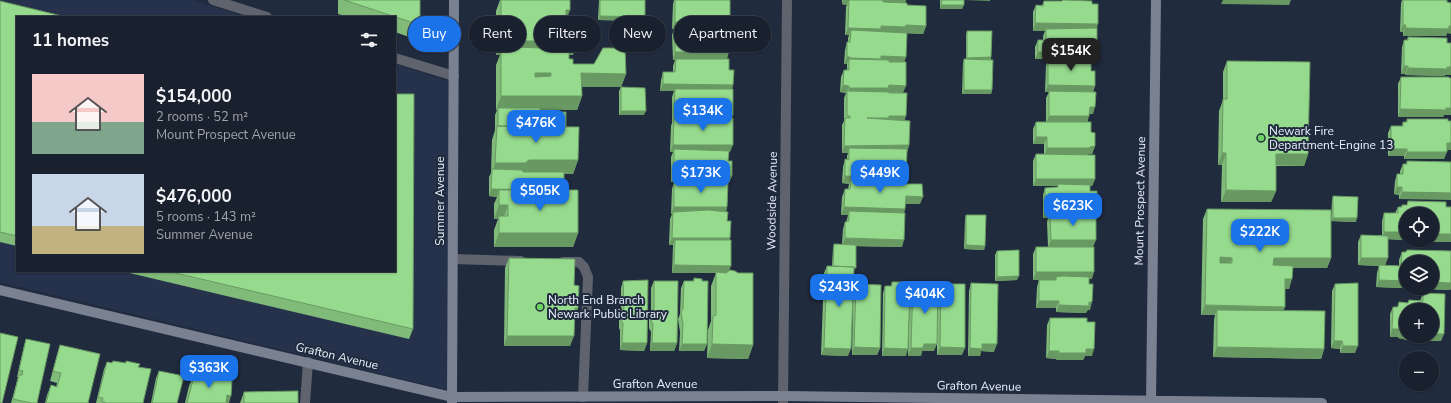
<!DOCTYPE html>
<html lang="en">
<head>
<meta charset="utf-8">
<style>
  body { margin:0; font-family:"Nunito Sans",sans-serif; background:#222836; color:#f1f3f6; height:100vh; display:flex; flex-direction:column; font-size:15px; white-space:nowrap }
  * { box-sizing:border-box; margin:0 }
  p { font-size:13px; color:#9fa3aa }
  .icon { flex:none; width:22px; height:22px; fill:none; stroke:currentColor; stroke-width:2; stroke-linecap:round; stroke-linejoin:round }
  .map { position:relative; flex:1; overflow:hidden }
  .panel { position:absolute; left:16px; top:16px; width:380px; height:256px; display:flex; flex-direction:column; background:#19202e; border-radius:0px; box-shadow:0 1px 3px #0004,0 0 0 1px #373e4a }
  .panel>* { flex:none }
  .banner { position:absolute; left:408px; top:16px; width:380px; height:36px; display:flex; gap:8px }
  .fabs { position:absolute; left:1399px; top:207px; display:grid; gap:8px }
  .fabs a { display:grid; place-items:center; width:40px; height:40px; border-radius:50%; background:#19202e; box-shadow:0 1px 3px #0004,0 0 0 1px #373e4a; font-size:20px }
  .price { position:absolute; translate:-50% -34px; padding:0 9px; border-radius:8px; background:#1a73e8; color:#fff; font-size:13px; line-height:26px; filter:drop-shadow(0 1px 2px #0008) }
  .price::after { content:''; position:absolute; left:50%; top:24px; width:12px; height:9px; margin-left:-6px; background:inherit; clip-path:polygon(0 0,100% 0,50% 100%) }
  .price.on { background:#222; color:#fff }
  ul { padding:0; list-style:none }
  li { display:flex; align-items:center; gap:12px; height:100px; padding:0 16px }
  li span { display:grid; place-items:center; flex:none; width:112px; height:80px; border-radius:0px; color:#555 }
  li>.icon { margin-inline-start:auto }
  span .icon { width:48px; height:48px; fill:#fffc; stroke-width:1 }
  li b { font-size:17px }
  h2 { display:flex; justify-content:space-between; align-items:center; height:48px; padding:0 16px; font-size:17px }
  .tag { padding:0 14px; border-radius:18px; background:#19202e; box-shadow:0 1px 3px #0004,0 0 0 1px #373e4a; font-size:14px; line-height:36px }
  .tag.on { background:#1a73e8; color:#fff }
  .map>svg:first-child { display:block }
  .built { fill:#26324b }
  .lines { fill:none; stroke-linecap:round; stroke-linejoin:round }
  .lane { stroke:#5e636d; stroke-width:10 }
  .street { stroke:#5e636d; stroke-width:10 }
  .secondary { stroke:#7a8292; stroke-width:10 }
  .wall { fill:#81bb7a; fill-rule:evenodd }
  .shaded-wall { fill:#699963 }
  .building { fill:#96da8e; stroke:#699963; fill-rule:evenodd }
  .poi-dot { fill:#6cd362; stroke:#212b3e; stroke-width:1.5 }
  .labels { text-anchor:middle; stroke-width:4; stroke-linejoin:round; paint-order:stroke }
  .poi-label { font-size:12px; fill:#e9f0fd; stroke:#212b3e; text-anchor:start }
  .street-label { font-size:12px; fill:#e9f0fd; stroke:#212b3e }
</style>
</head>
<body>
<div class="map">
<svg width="1451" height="403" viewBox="0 0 1451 403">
  <rect width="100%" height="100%" fill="#212b3e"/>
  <path class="built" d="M0 0H193L246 17H17V271H395V64L454 83 452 391 0 282Z"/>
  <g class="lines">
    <path class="lane" d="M453 259 521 261
      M563 262H579L584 267 588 277 583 397
      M305 403 308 362"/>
    <path class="street" d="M213 0 267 17
      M395 58 454 76
      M783 403 787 0"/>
    <path class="secondary" d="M0 290 452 397 783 396 1322 403
      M452 402 454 0
      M1151 403 1156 0"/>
  </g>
  <path class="wall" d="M338 0H420V19L415 32 409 37 395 32V17H349L338 14Z
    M500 0H570L566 21 573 55H569V59L573 64 626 74 621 87 644 115H619V91L621 87H582V96L577 110H540V112L566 127 578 160 573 174H564V190L578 233 573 247H494V230L498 219H494V204L497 197 489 196V177L491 173 492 140 495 130V115L497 110H496V65L500 55H496V11Z
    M599 0H645L644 21 598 20Z
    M674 0H730V23L728 27 727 59 733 85 732 89 733 115 732 118 730 152H729L728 161 732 176 729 183H728L727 207 726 212 730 240 729 271 753 345 748 359 707 358 708 330 711 321V286L716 273H672L673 247V245H669L670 219 672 214H671L672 189 674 182H671V157L673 152H670L671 126 672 123V97L674 91H660L661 80 663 72H673V66L675 60H673L672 35 674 29H672L673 4Z
    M842 0H906L905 3 907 5 926 26 923 34 903 33 906 57 904 62 903 93 905 120 909 145 907 152 906 178 905 180 906 184 920 204H905V209L904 213 902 247 856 246 854 272 853 291 856 284 880 348 877 355H852L853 294 848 356 821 355 824 273 827 266H832L833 248 834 244H842L843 229 845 222H846L847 219 848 215H841L842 197 845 189H848L849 184 842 183 843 167 845 159H847V156L848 153H842V125L844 121V98L846 93 840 92 841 77 844 70H847V64H844L845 50 847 42H848V38L849 35H845L846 7 847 5 842 4Z
    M940 0H964L962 9H940Z
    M1062 0 1087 1 1092 4 1097 28V43L1094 50H1089L1088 58 1095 86 1093 92V114H1089L1087 122 1095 146 1092 154H1088V155L1095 179 1092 186H1090V191L1097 210 1095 214 1093 247 1092 279H1089L1090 310H1087L1086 313 1056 312V308H1036L1037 287 1039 280H1056H1033V254L1036 247H1048L1047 222 1048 218H1043V195L1045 188 1057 187 1058 186H1033V161L1036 154H1044V144H1033V129L1036 122H1046V98L1049 92H1045L1046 65 1048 59H1035V47L1038 40H1043V36L1045 31H1033V12L1036 5H1042L1044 1H1062Z
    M1402 0H1447V33L1446 36H1403V32H1400L1401 3Z
    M0 1 17 17V246L0 242Z
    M967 31 991 57V60L992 90 991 94H962L963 63 964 59H966V35Z
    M1408 37 1445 75V76L1405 75V74H1401L1402 47 1404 40H1407Z
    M1227 61 1308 154 1304 166H1276V191L1271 202H1221L1222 165H1218L1219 111 1223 100V72Z
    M1401 77 1444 115 1443 117H1398V84Z
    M1407 119 1451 150H1447L1444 159H1404V156H1388V133L1391 126H1402L1403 122H1406Z
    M1407 161 1451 162 1399 199V195L1394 194 1395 181 1397 174H1400V171L1403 164H1406Z
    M1333 196 1356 222 1331 221 1332 200Z
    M1402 205 1451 207V242L1404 241V240L1388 239 1385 265 1399 266V260L1402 252H1406L1407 250 1451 251V288L1450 290 1376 287 1377 273 1379 266 1358 265V242L1361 235H1382V221L1384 213H1395L1398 207H1401ZM1406 214 1432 240H1406Z
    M1207 209 1331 258 1327 268H1293L1289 289H1285L1283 311 1324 349 1321 359 1213 357 1214 320 1215 315H1201L1203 219Z
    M966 215 985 246 984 250 964 249 965 219Z
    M997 251 1017 280 995 281V255Z
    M509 258 574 285 578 308 574 318 570 346H504L505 268Z
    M121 271H395L413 329 409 339Z
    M694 278 707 344 704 351H679L680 332 678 319 680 314 681 288 684 281H693Z
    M623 281 647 343 644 351 620 350V330L619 328V319L621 313V288Z
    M654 281 677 343 674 351H650L651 332 649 328V320L651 315V288Z
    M892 282 906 356H882L883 293 885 286H891Z
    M913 283 938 291 941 284 962 355H937V322L934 351H922L921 356H908L910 290Z
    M971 283 994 352 981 351 980 356H968L969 291Z
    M1335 284 1355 353H1340V349L1331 348 1332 291Z
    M1423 293 1441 341 1404 340V339L1398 338V337H1390V314L1393 307H1397L1399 302 1408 303 1409 300 1420 301ZM1406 310 1432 336H1406Z
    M1050 318 1087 322 1092 356H1085L1083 360H1056L1057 359 1046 358 1047 325Z
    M26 339 37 403H11L18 377H17L24 346Z
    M60 345 88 403H45L47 395 51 385 56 387 57 383 50 381 57 355Z
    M107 362 138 367 143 403H96L104 369Z
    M159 371 177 403H151L156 378Z
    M195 372 229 403H185L189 386Z
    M244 392 298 403H240Z"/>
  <path class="shaded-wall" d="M843 0H849L847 5 842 4Z
    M888 0H906L904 6 886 7 882 1Z
    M965 0H990V1Z
    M1223 0H1291L1289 5 1221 4Z
    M941 5H964L962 9H940Z
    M566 10H570L565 24Z
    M600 16 645 17 644 21 598 20Z
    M420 19 415 32 409 37 414 23Z
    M675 22 730 23 728 30 675 27 674 29H672Z
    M1035 23 1098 24 1096 32 1046 29 1045 31H1033Z
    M906 25 926 26 923 34 903 33V35L851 30 849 35H845L848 28Z
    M1403 25H1406L1403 32H1400Z
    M1449 26H1451V34L1447 33 1446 36H1403L1405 28Z
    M501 41H578L573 55H510L512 49 509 55 501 51 500 55H496Z
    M1090 43H1097L1094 50H1087Z
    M675 52H729L727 59 673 60Z
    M1038 52H1059L1057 59H1035Z
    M1060 54H1089L1087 61H1057Z
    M881 56 906 57 903 65 849 59 847 65 849 58Z
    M847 57H850L847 64H844Z
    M991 57 990 61H965L967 58Z
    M1404 66H1408L1405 74H1401Z
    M1447 67H1451V75H1445V76L1405 75 1408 68Z
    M535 73H551L546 87H530Z
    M581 73 626 74 621 87H576Z
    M663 84 733 85 731 92 675 89 674 91H660Z
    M843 85 849 86 846 93 840 92Z
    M889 85 906 86 903 93 887 92 847 95 849 88Z
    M1048 85 1095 86 1092 93 1049 91V92H1045Z
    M964 90H992L991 94H962Z
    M501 96H582L577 110H498V108L497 110H496Z
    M1090 107H1095L1093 114H1087Z
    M1451 108V115H1444L1443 117H1398L1400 109Z
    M621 111H646L644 115H619Z
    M674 115H733L730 123 674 118 672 123Z
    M889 116H906L904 123 867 118Z
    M1049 116H1089L1087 124 1046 123Z
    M1036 137H1047L1044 144H1033Z
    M1447 143H1451V150H1444Z
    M673 145H733L730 152H674V149L673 152H670Z
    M909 145 907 153 849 148 848 153H842L844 146Z
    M1095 146 1092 154H1088V155L1044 156 1047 148Z
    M1391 149H1407L1404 156H1388Z
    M1407 152H1447L1444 159H1404Z
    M1222 153H1226L1222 165H1218Z
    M1276 154H1308L1304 166 1272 165Z
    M529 160H578L573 174H523L492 173 495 163Z
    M674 175 732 176 729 183 671 182Z
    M845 176 906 178 904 185 851 179 849 184 842 183Z
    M1036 179H1095L1092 186H1058V184V186H1033Z
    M1397 187H1402L1399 195 1394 194Z
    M491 189 564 190H499L497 197 489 196Z
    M1226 190 1276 191 1271 202H1221Z
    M1402 192 1451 193V200L1399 199Z
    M906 196 923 197 920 204H903Z
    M499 205H508L503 219 499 216 498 219H494Z
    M674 207H727L725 214 673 212 672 214H671Z
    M844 207 905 209 902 217 849 211 848 215H841Z
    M1057 210 1055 218 1050 214 1048 218H1043L1045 211Z
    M1090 210H1097L1094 218 1055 221 1057 213Z
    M1333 218H1357L1356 222 1331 221Z
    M1384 232H1406V234L1404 240 1382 239Z
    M499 233H578L573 247H494Z
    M1432 234H1451V242L1404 241 1406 236V240H1432Z
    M672 238H730L728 245 675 240 673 245H669Z
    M845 238 904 240 902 247 842 246Z
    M1051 240H1096L1093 247H1048Z
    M966 245 985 246 984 250 964 249Z
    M1220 257 1232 258 1228 268 1217 267Z
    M1274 258H1331L1327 268H1270Z
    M1361 258H1388L1385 266 1358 265Z
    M674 265 731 266 728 273H672Z
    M1036 272H1094L1092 279 1056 280V277V280H1033Z
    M1019 276 1017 280 995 281 997 277Z
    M1285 279H1292L1289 289H1282Z
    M1379 280 1406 281V288H1432V282L1451 283V288L1450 290 1376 287Z
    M1039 301H1059L1056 308H1036Z
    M1092 302 1090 310H1088L1086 313 1056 312 1059 305Z
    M1205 305 1285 307 1281 317 1217 310 1215 315H1201Z
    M575 308H578L575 318H571Z
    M1392 329H1400L1398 337H1390Z
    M1400 331H1406V334L1404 339 1398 338Z
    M1432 334H1444L1441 341 1404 340 1406 335V336H1432Z
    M507 336H574L570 346H504Z
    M1334 341H1342L1340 349 1331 348Z
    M622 343H647L644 351 620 350Z
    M652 343H677L674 351H650Z
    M682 344H707L704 351H679Z
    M712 344 753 345 748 359 707 358Z
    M924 344H937L934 351H922L921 356H908L911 348Z
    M982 344H997L994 352 981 351 980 356H968L970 348Z
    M1343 346H1358L1355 353H1340Z
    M854 347 880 348 877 355H852Z
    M940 347 965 348 962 355H937Z
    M1217 347 1324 349 1321 359 1213 357Z
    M824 348 851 349 848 356 821 355Z
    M884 348 908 349 906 356H882Z
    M1086 349H1094L1092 356H1085L1083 360H1056L1059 353Z
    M1049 351H1059L1057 359 1046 358Z
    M227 395 231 396 229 403H225Z"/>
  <path class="building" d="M344 0H420V19L414 23Z
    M501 0H570V10H566V21H578V41H501Z
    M600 0H645V17L600 16Z
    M675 0H730V23L675 22Z
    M849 0H889L882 1H884V2L907 3V5L926 6V26L906 25 905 27 881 26V29L848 28Z
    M942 0H964V5H941Z
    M1063 0 1092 1V4H1098V24L1035 23 1036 5 1043 6 1044 1H1062Z
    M1403 0H1447V2L1451 3V26H1449V29L1405 28 1406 25H1403Z
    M0 1 66 17H17V236L0 232Z
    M675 27H730L729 52H675Z
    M1097 28V43H1090L1089 54H1060L1059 52H1038V40H1046V29Z
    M851 30 907 33 906 57 881 56V59L849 58 850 57H847V42H850Z
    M967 31H992L991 57 967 58Z
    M1408 37 1447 38V43H1451V67H1447V69L1408 68V66H1404V40H1408Z
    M515 47 569 49V59H573V64H594L603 48H625L626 74 581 73 582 96H501V51L511 50 512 49ZM535 73H551V76L535 77Z
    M1048 58H1091V71H1095V86L1048 85Z
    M676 59H729V70H734L733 85 663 84V72H675Z
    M849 59 889 60V62H906V86L889 85 888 88H849V86L843 85 844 70H849Z
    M964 59 993 60 992 90H964Z
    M1227 61 1310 62 1308 154H1276V191L1226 190V153H1222L1223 99H1227Z
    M1401 77H1449V78H1451V108H1446V110L1400 109Z
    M621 87 645 88 646 111H621Z
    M675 89H733V115H674Z
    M847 91 889 92V93H907L906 116H889V118H867L910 121 909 145 844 146 845 118H850V116H847Z
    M1049 91 1096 92 1095 107H1090L1089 116H1049Z
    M395 94H414L413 329 167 271H395Z
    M498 108H540V112H566V127L498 126Z
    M674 118H733V145H673Z
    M1407 119H1448V121H1451V143H1447V152H1407V149H1391V126H1403V122H1407Z
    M1036 122H1091V132L1095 133V146L1090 147V148H1047V137H1036Z
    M497 126 579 127 578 160H529L525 163H495Z
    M849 148 907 149 906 178 845 176V159L849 160Z
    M674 149 729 151 728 161H732V176L674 175Z
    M1036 154 1095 155V179H1036Z
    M1407 161 1451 162V193L1402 192V187H1397V174H1403V164H1407Z
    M492 169 522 170 523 172H564V190L491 189Z
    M851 179 906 180V184H922L923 197 906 196 905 209 844 207 845 189H850Z
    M674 181H728L727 207H674Z
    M1058 184 1090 185V191H1097V210H1090V213H1057V210L1045 211V188L1058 187Z
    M499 190H578V233H499V216H508V205H499Z
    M1333 196 1358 197 1357 218H1333Z
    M1408 201 1446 202V207H1451V234H1432V214H1406V232H1384V213H1398V207H1402V205H1407Z
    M1207 209 1331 210V258H1274L1273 265 1293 266 1292 279H1285V307L1205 305ZM1220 257 1232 258V263H1220Z
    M708 210 728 212 727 221H731L730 238H672L673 212Z
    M849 211 905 213 904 240 845 238V222L849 221Z
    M1050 214H1096V240H1051Z
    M966 215H986L985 246 966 245Z
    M1361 235 1388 236V258H1361Z
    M675 240H731V266L674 265Z
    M834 244 856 245V268H854V267L833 266Z
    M1036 247H1094V272H1036Z
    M1019 250V276L997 277V251Z
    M1407 250 1451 251V283L1432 282V262H1406V281L1379 280V265L1401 266 1402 252H1406Z
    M509 258 575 259 574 285 579 286 578 308H575L574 336H507Z
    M827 266 854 267 851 349 824 348Z
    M730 270 735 271 738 273H753V345L712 344 713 316 716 315V272L726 273Z
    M1062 276 1089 277V284H1093L1092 302H1089V306L1059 305V301H1039V280H1056V277Z
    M694 278 702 279V281H708L707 344H682L683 324 681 312 683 309 684 281H694Z
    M648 280 647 343H622L623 323 621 321 622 311 624 309 623 281Z
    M654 281H678L677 343H652L653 324 651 321 652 313 654 309Z
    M892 282H904V285H910L908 349 884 348 885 286H892Z
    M913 283H938L937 344H924L923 348H911Z
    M971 283 998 284 997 344H982V349L970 348Z
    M1358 283V346H1343L1342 341H1334L1335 284Z
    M856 284 881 285 880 348 854 347Z
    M941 284H965V348L940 347Z
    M1423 293 1445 294 1444 334H1432V310H1406V331H1400V329H1392L1393 307H1398L1399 302 1408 303 1409 300 1423 301Z
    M1217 310 1325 311 1324 349 1217 347Z
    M1050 318H1087V322H1095L1094 349H1086V353H1059V351H1049Z
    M0 333 18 337 2 403H0Z
    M26 339 50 344 37 403H31L13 399 19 375H22L23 371 19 370Z
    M60 345 100 354 88 403H46L51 385 57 387 61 373 53 371Z
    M113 361 126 363V361L140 364 138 367 151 369 143 403H105V402H102L103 398 98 397 107 362 112 363Z
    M159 371 184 376 177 403H152Z
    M195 372 232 380 231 396 227 395 226 403H187Z
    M298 391V403H244V392Z"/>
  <g class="poi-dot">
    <circle cx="1261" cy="138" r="4"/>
    <circle cx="540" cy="307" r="4"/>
  </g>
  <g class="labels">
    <g class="poi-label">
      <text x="1269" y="135">Newark Fire<tspan x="1269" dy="14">Department-Engine 13</tspan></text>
      <text x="548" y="304">North End Branch<tspan x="548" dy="14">Newark Public Library</tspan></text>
    </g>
    <g class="street-label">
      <text transform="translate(440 201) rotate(-90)" y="4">Summer Avenue</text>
      <text transform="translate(772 201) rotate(-89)" y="4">Woodside Avenue</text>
      <text transform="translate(1140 201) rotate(-89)" y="4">Mount Prospect Avenue</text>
      <text transform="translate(337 356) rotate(13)" y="4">Grafton Avenue</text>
      <text x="655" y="388">Grafton Avenue</text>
      <text transform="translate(979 386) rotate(1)" y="4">Grafton Avenue</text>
    </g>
  </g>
</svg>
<div class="fabs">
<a><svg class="icon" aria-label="locate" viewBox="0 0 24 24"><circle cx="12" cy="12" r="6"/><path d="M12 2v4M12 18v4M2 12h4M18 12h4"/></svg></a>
<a><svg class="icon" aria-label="layers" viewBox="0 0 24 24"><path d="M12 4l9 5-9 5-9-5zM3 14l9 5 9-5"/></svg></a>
<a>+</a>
<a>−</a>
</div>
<b class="price on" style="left:1071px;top:72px">$154K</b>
<b class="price" style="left:703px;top:132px">$134K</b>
<b class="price" style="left:536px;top:144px">$476K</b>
<b class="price" style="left:701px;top:194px">$173K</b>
<b class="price" style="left:880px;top:194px">$449K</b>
<b class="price" style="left:540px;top:212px">$505K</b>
<b class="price" style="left:1073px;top:227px">$623K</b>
<b class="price" style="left:1260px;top:253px">$222K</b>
<b class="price" style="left:839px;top:308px">$243K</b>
<b class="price" style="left:925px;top:315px">$404K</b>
<b class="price" style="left:209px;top:389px">$363K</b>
<div class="banner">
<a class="tag on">Buy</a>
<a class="tag">Rent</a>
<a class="tag">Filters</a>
<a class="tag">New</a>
<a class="tag">Apartment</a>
</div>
<section class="panel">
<h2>11 homes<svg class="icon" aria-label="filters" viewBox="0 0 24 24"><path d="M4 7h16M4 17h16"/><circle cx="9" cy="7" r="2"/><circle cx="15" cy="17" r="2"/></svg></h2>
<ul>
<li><span style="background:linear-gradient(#f6c9c9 60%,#7fa58c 0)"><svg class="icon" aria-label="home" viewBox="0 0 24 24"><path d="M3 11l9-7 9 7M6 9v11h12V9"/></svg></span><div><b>$154,000</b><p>2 rooms · 52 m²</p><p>Mount Prospect Avenue</p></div></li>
<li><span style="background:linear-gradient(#c9d6e8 65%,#c2b280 0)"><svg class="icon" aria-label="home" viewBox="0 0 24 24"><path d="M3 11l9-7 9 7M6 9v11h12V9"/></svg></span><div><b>$476,000</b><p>5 rooms · 143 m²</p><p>Summer Avenue</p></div></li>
</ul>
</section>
</div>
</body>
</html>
